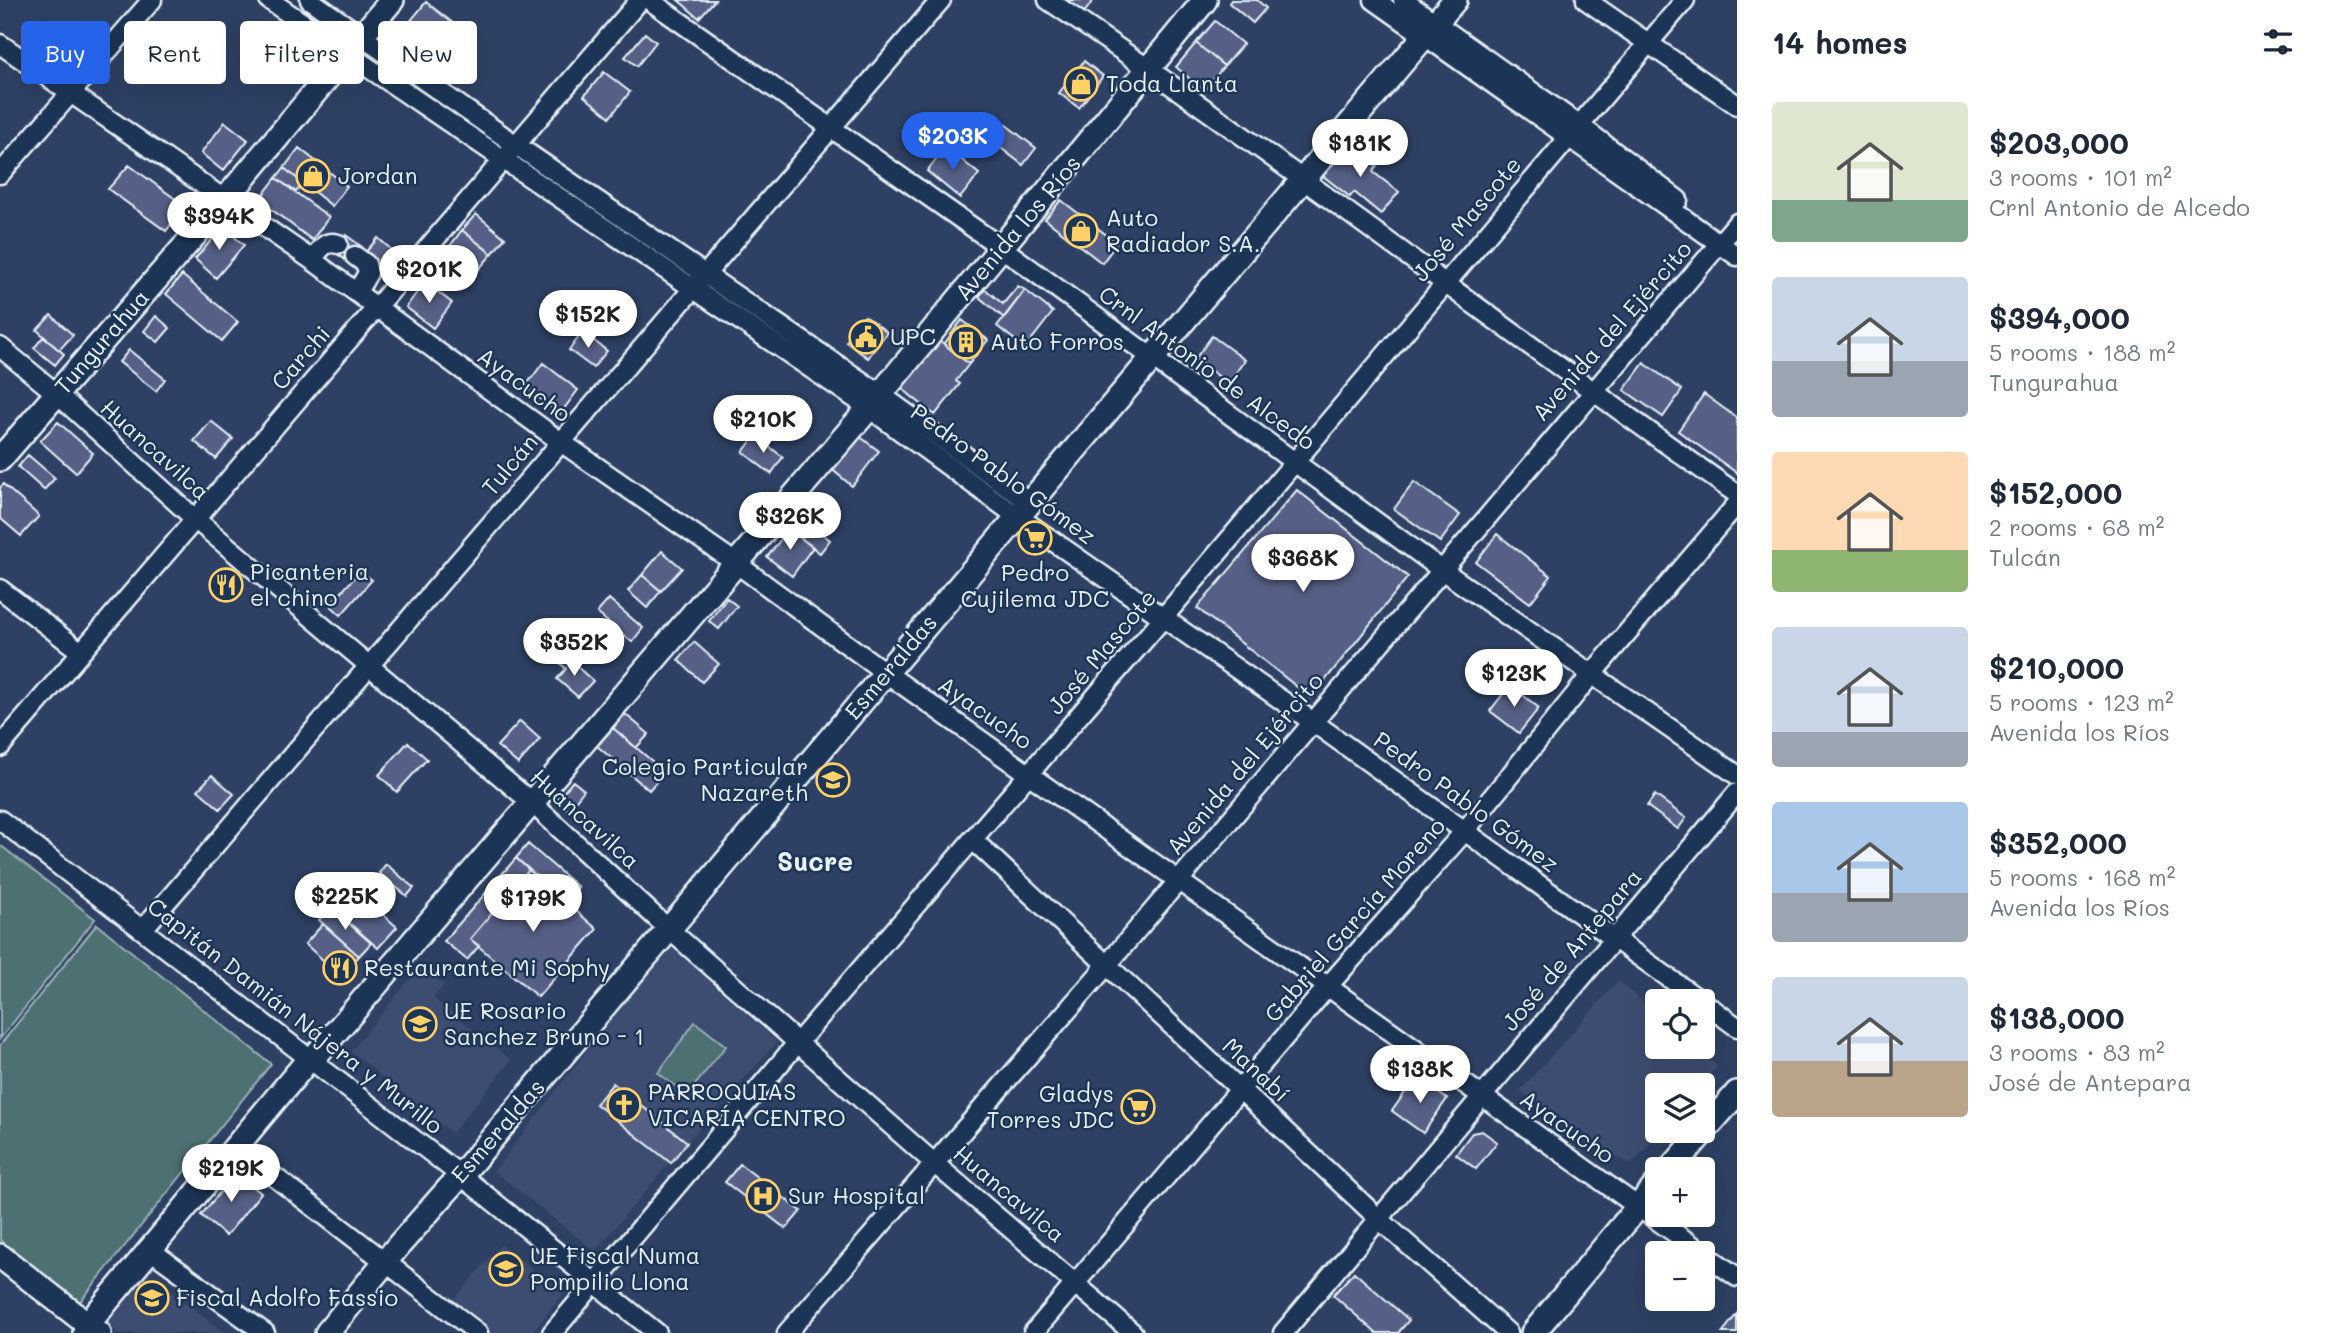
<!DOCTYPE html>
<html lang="en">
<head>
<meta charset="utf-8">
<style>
  body { margin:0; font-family:Mali,sans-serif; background:#f6f6f7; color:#1f2937; height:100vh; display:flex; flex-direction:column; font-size:26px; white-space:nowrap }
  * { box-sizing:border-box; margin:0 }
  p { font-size:23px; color:#747a83 }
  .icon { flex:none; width:38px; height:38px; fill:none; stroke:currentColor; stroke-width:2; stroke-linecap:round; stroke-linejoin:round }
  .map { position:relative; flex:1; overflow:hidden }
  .drawer { display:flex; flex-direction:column; background:#fff; width:595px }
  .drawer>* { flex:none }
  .hud { position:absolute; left:21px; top:21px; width:665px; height:63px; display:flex; gap:14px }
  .fabs { position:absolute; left:1645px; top:989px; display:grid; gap:14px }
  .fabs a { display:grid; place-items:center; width:70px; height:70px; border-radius:7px; background:#fff; box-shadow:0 7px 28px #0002; font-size:35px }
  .price { position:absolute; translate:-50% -60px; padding:0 16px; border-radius:24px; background:#fff; color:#222; font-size:23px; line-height:46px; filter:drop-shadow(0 2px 4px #0008) }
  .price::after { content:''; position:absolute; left:50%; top:42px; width:21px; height:16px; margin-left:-10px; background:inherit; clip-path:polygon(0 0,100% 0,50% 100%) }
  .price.current { background:#2563eb; color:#fff }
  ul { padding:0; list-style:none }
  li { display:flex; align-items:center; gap:21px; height:175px; padding:0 35px }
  li span { display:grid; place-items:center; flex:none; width:196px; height:140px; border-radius:7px; color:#555 }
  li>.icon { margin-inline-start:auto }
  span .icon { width:84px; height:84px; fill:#fffc; stroke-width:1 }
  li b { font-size:30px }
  h2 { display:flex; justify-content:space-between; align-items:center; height:84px; padding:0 35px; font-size:30px }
  .chip { padding:0 24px; border-radius:7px; background:#fff; box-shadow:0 7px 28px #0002; font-size:24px; line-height:63px }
  .chip.current { background:#2563eb; color:#fff }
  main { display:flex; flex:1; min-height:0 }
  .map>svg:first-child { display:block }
  .built { fill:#3d4d71 }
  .green { fill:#4d7072; stroke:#9ab0b5; stroke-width:2 }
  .building { fill:#576086; stroke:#e8f1f8; stroke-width:2 }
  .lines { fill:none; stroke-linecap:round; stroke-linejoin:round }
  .minor-casing { stroke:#e8f1f8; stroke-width:23 }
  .major-casing { stroke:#e8f1f8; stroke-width:28 }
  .minor { stroke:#1d3557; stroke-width:18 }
  .major { stroke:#1d3557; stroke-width:23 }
  .labels { text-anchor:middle; stroke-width:5; stroke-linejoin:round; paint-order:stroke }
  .poi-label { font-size:23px; fill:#e8f1f8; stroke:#1d3557; text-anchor:start }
  .street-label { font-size:23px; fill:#e8f1f8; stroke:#1d3557 }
  .quarter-label { font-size:26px; font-weight:bold; fill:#e8f1f8; stroke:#1d3557 }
</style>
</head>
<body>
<main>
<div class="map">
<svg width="1737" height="1333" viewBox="0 0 1737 1333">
  <rect width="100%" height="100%" fill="#2e4164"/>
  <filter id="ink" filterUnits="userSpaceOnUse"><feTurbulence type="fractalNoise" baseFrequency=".0143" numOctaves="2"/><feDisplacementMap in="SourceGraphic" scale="14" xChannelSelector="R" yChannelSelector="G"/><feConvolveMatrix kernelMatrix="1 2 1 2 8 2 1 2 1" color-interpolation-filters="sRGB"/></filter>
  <g filter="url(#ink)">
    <path class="built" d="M669 945 777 1042 688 1141 613 1081 595 1105 669 1163 595 1251 494 1171Z
      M421 966 444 985 433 998 511 1060 452 1133 351 1051Z
      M1618 981 1657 1015V1046L1694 1047 1717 1066 1700 1085H1657V1130L1661 1131 1631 1165 1520 1091Z
      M501 1245 564 1293 531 1333H488L451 1303Z
      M146 1274 225 1333H117L104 1323Z"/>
    <path class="green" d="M0 845 95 919 0 1039Z
      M97 924 271 1064 79 1303 0 1240V1045Z
      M695 1022 726 1046 687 1095 658 1073Z"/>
    <path class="building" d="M678 0H715L699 18Z
      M1062 0H1094L1083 14Z
      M1231 0H1257L1266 8 1253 23 1229 3Z
      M426 2 459 28 437 56 404 29Z
      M1215 21 1243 44 1224 66 1196 43Z
      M645 33 656 42 637 66 625 57Z
      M1196 43 1224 66 1204 91 1176 67Z
      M1084 61 1103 76 1079 108 1059 93Z
      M604 72 630 92 610 117 584 96Z
      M988 111 1036 148 1023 165 975 128Z
      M225 122 248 140 223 171 201 153Z
      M1348 143 1377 166 1373 172 1399 192 1381 214 1354 192 1350 197 1322 175Z
      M946 147 979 174 960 198 927 171Z
      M299 148 347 186 332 206 284 168Z
      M129 165 185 206 166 231 108 189Z
      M284 168 303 183 296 192 276 178Z
      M276 178 329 217 312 240 259 200Z
      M1061 200 1117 243 1102 263 1045 219Z
      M476 214 505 238 492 254 462 230Z
      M223 227 244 245 216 278 195 259Z
      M462 230 492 254 479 269 450 246Z
      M346 235 362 247 350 263 333 251Z
      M378 238 393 251 378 268 363 255Z
      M182 275 238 322 222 341 166 294Z
      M425 282 452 303 433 328 406 307Z
      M1018 286 1025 290 1004 318 979 297 985 289 1003 304Z
      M1025 290 1053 312 1025 348 997 326Z
      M51 315 73 335 59 350 37 330Z
      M156 316 170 328 158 342 144 331Z
      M865 316 887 332 868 358 846 342Z
      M962 320 988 340 969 364 944 344Z
      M583 332 607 351 593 368 569 350Z
      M1212 336 1245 360 1228 383 1195 359Z
      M43 337 64 354 55 365 34 348Z
      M938 339 969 364 956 381 960 384 935 415 900 387Z
      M129 350 165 379 156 391 119 362Z
      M543 363 578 390 560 414 525 387Z
      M1644 363 1682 390 1663 417 1624 390Z
      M1704 394 1737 418V473L1678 431Z
      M211 421 233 439 216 459 194 441Z
      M58 422 93 453 76 473 40 441Z
      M855 433 879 451 852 486 829 467Z
      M755 436 783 457 771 474 743 452Z
      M28 455 55 478 44 490 18 467Z
      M1414 482 1460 515 1440 542 1394 509Z
      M3 484 39 516 21 536 0 518V488Z
      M1297 490 1408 577 1311 698 1197 608Z
      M799 516 830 540 820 553 789 529Z
      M789 529 813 547 792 576 767 557Z
      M1497 534 1551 576 1530 603 1476 562Z
      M662 551 682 568 661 591 642 575Z
      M360 571 372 580 341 615 330 605Z
      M642 575 661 591 647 608 628 591Z
      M727 598 737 606 719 629 709 621Z
      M609 599 643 628 632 642 597 613Z
      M694 642 719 664 702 682 678 660Z
      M565 656 593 681 578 697 557 679 566 669 560 663Z
      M1510 685 1539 708 1519 733 1490 711Z
      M625 714 649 734 636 748 613 728Z
      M520 721 540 739 518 764 497 746Z
      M613 728 665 772 649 790 597 746Z
      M408 742 427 759 397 792 379 775Z
      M212 775 234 794 220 809 198 790Z
      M573 781 584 790 568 810 557 800Z
      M1655 795 1686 818 1678 829 1647 806Z
      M528 844 578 887 566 901 516 858Z
      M516 858 529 870 470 939 479 946 467 960 444 941Z
      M386 864 414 888 407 896 379 873Z
      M529 870 597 929 538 997 470 939Z
      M358 892 397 927 378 948 339 914Z
      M330 907 371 943 359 956 319 920Z
      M323 924 359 956 341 976 305 944Z
      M1416 1077 1447 1099 1423 1133 1392 1111Z
      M613 1083 687 1142 671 1163 596 1104Z
      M1482 1131 1497 1142 1476 1169 1456 1154 1472 1133Z
      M740 1164 801 1211 786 1229 725 1182Z
      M236 1173 261 1193 226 1236 201 1215Z
      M1354 1272 1409 1320 1398 1333H1376L1333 1295Z
      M1737 1314V1333H1722Z"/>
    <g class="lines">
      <defs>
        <path id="minor" d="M269 0 869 408 1007 509 1313 722 1701 1001
          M310 0 516 145 880 394 1030 503
          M649 0 1002 248 1442 570 1737 775
          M1048 0C1282 158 1506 332 1737 494
          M1374 0 1737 256
          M1403 0 1579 125 1678 200
          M1586 0 1737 105
          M0 44 312 260 561 442 737 564 886 673 1737 1277
          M0 174 152 0
          M355 256 366 264 368 273 357 292
          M312 260C320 250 324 240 338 244
          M0 347 57 394 195 519 531 802 662 923 935 1164 1133 1333
          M0 589 81 652
          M0 747 640 0
          M0 820 473 1185 657 1333
          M973 840 1379 1219 1508 1333
          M143 929 941 0
          M1703 1002 1737 1027
          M237 1148 478 1333
          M150 1250 265 1333
          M552 1333 799 1041 1163 618 1685 0
          M787 1333 1107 965 1737 223
          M1033 1333 1328 986 1464 832 1591 675 1737 504
          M1283 1333 1737 793"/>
        <path id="major" d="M0 459 225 200 392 0
          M1671 1169 1737 1093
          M0 1256 99 1333
          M85 1333 88 1324 309 1059 317 1054 869 408 1205 0
          M327 1333 399 1245 467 1168 1455 0
          M1533 1333 1657 1184"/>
      </defs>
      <use href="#minor" class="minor-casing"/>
      <use href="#major" class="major-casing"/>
      <use href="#minor" class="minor"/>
      <use href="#major" class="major"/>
    </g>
  </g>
  <defs>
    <symbol id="shop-ring" viewBox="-11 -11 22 22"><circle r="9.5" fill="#1d3557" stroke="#ffd166" stroke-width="1.5"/><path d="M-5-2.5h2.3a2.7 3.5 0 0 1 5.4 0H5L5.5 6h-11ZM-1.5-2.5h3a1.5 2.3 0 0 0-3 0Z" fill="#ffd166"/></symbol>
    <symbol id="civic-ring" viewBox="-11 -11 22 22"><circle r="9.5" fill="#1d3557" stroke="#ffd166" stroke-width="1.5"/><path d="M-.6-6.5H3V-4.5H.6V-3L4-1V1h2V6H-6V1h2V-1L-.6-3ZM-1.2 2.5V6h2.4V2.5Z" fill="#ffd166"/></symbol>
    <symbol id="building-ring" viewBox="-11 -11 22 22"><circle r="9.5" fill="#1d3557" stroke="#ffd166" stroke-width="1.5"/><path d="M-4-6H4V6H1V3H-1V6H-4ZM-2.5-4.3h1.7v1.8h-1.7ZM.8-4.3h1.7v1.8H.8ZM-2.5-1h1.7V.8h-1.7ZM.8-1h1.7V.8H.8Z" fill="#ffd166"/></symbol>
    <symbol id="supermarket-ring" viewBox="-11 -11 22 22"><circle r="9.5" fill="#1d3557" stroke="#ffd166" stroke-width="1.5"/><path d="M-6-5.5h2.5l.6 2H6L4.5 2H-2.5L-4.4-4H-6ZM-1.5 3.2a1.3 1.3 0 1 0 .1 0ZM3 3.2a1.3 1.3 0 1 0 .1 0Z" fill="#ffd166"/></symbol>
    <symbol id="restaurant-ring" viewBox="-11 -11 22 22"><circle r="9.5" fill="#1d3557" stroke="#ffd166" stroke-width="1.5"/><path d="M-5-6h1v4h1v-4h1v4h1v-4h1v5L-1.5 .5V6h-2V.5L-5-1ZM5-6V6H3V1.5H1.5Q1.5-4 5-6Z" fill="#ffd166"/></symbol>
    <symbol id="school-ring" viewBox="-11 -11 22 22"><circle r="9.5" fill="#1d3557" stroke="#ffd166" stroke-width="1.5"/><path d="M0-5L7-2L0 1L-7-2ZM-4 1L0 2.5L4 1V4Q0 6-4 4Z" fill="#ffd166"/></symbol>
    <symbol id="church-ring" viewBox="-11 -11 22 22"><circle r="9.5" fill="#1d3557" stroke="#ffd166" stroke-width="1.5"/><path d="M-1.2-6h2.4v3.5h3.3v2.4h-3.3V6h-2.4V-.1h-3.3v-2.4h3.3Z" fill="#ffd166"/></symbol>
    <symbol id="hospital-ring" viewBox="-11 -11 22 22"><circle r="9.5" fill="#1d3557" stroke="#ffd166" stroke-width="1.5"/><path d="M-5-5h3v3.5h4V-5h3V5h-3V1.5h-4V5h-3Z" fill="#ffd166"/></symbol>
  </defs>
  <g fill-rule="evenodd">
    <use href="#shop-ring" x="1062" y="65" width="38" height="38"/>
    <use href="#shop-ring" x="294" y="157" width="38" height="38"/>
    <use href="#shop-ring" x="1062" y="212" width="38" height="38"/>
    <use href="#civic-ring" x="847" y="318" width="38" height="38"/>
    <use href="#building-ring" x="947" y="323" width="38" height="38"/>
    <use href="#supermarket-ring" x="1016" y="519" width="38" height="38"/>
    <use href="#restaurant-ring" x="207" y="566" width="38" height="38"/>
    <use href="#school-ring" x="814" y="761" width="38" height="38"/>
    <use href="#restaurant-ring" x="321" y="949" width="38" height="38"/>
    <use href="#school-ring" x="401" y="1005" width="38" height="38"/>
    <use href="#church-ring" x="605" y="1086" width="38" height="38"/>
    <use href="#supermarket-ring" x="1119" y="1088" width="38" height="38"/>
    <use href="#hospital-ring" x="744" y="1177" width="38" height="38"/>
    <use href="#school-ring" x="487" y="1250" width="38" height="38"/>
    <use href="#school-ring" x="133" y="1279" width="38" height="38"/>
  </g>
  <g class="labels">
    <g class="poi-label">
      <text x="1106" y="92">Toda Llanta</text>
      <text x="338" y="184">Jordan</text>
      <text x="1106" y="226">Auto<tspan x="1106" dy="26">Radiador S.A.</tspan></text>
      <text x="890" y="345">UPC</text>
      <text x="990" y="350">Auto Forros</text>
      <text x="250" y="580">Picanteria<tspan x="250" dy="26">el chino</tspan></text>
      <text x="1035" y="581" text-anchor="middle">Pedro<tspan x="1035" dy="26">Cujilema JDC</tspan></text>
      <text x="808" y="775" text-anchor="end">Colegio Particular<tspan x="808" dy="26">Nazareth</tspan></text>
      <text x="364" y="976">Restaurante Mi Sophy</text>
      <text x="444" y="1019">UE Rosario<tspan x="444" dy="26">Sanchez Bruno - 1</tspan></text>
      <text x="648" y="1100">PARROQUIAS<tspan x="648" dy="26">VICARÍA CENTRO</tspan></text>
      <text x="1114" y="1102" text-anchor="end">Gladys<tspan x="1114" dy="26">Torres JDC</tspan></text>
      <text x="788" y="1204">Sur Hospital</text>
      <text x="530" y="1264">UE Fiscal Numa<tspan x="530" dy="26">Pompilio Llona</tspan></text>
      <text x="176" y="1306">Fiscal Adolfo Fassio</text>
    </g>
    <g class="street-label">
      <text transform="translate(1467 219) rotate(-50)" y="8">José Mascote</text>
      <text transform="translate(1018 228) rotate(-50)" y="8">Avenida los Ríos</text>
      <text transform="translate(1612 331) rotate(-49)" y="8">Avenida del Ejército</text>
      <text transform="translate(102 342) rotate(-49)" y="8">Tungurahua</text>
      <text transform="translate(301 358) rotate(-49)" y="8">Carchi</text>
      <text transform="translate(1207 368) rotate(36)" y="8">Crnl Antonio de Alcedo</text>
      <text transform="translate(524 385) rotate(36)" y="8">Ayacucho</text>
      <text transform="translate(155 450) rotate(42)" y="8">Huancavilca</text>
      <text transform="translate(510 465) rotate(-50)" y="8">Tulcán</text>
      <text transform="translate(1003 474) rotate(36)" y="8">Pedro Pablo Gómez</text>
      <text transform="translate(1102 652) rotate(-50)" y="8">José Mascote</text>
      <text transform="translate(891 667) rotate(-50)" y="8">Esmeraldas</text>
      <text transform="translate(985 713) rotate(35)" y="8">Ayacucho</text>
      <text transform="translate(1245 764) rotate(-50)" y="8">Avenida del Ejército</text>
      <text transform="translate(1466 802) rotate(36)" y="8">Pedro Pablo Gómez</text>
      <text transform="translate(585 819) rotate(42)" y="8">Huancavilca</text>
      <text transform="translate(1355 920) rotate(-49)" y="8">Gabriel García Moreno</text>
      <text transform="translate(1572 950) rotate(-50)" y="8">José de Antepara</text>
      <text transform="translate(295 1016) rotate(38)" y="8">Capitán Damián Nájera y Murillo</text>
      <text transform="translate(1256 1070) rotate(43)" y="8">Manabí</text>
      <text transform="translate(1567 1127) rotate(35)" y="8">Ayacucho</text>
      <text transform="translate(498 1131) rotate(-49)" y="8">Esmeraldas</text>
      <text transform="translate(1009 1194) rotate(40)" y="8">Huancavilca</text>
    </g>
    <g class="quarter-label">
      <text x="815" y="871">Sucre</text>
    </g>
  </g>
</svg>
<div class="fabs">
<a><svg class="icon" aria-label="locate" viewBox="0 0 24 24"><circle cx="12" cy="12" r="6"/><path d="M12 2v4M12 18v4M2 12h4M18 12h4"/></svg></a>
<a><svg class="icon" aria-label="layers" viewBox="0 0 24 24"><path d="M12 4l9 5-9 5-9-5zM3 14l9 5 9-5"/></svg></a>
<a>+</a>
<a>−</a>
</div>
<b class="price current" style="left:953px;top:172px">$203K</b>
<b class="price" style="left:1360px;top:179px">$181K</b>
<b class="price" style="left:219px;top:252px">$394K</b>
<b class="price" style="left:429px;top:305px">$201K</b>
<b class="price" style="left:588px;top:350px">$152K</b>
<b class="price" style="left:763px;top:455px">$210K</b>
<b class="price" style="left:790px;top:552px">$326K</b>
<b class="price" style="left:1303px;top:594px">$368K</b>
<b class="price" style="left:574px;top:678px">$352K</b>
<b class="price" style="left:1514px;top:709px">$123K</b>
<b class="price" style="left:345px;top:932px">$225K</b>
<b class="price" style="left:533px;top:934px">$179K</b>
<b class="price" style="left:1420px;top:1105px">$138K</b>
<b class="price" style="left:231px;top:1204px">$219K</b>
<div class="hud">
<a class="chip current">Buy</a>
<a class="chip">Rent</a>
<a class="chip">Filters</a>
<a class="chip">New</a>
</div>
</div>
<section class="drawer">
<h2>14 homes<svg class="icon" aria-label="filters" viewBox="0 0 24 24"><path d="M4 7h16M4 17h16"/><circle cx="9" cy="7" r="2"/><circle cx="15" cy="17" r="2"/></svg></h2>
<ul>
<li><span style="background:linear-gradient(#dfe7d0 70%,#7fa58c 0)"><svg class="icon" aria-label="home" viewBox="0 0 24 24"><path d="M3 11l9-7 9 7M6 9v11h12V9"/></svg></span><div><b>$203,000</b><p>3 rooms · 101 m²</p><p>Crnl Antonio de Alcedo</p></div></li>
<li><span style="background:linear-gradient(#c9d6e8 60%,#9aa5b1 0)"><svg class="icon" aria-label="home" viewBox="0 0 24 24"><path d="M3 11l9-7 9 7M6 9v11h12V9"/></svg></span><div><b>$394,000</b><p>5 rooms · 188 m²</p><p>Tungurahua</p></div></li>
<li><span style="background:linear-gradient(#ffd9b3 70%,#8fb573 0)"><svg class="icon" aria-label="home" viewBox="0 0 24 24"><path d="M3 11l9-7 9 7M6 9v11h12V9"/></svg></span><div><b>$152,000</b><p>2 rooms · 68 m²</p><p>Tulcán</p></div></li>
<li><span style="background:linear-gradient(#c9d6e8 75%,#9aa5b1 0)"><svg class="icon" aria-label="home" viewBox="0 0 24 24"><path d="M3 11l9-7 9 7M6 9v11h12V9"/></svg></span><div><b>$210,000</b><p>5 rooms · 123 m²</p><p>Avenida los Ríos</p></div></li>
<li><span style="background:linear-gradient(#a9c7e8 65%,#9aa5b1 0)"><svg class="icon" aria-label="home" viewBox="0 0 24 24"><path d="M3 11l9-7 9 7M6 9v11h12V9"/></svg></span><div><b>$352,000</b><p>5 rooms · 168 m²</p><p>Avenida los Ríos</p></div></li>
<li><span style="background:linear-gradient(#c9d6e8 60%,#b9a48a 0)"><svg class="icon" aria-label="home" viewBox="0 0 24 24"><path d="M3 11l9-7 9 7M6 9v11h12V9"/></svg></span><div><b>$138,000</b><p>3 rooms · 83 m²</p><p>José de Antepara</p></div></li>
</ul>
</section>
</main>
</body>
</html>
